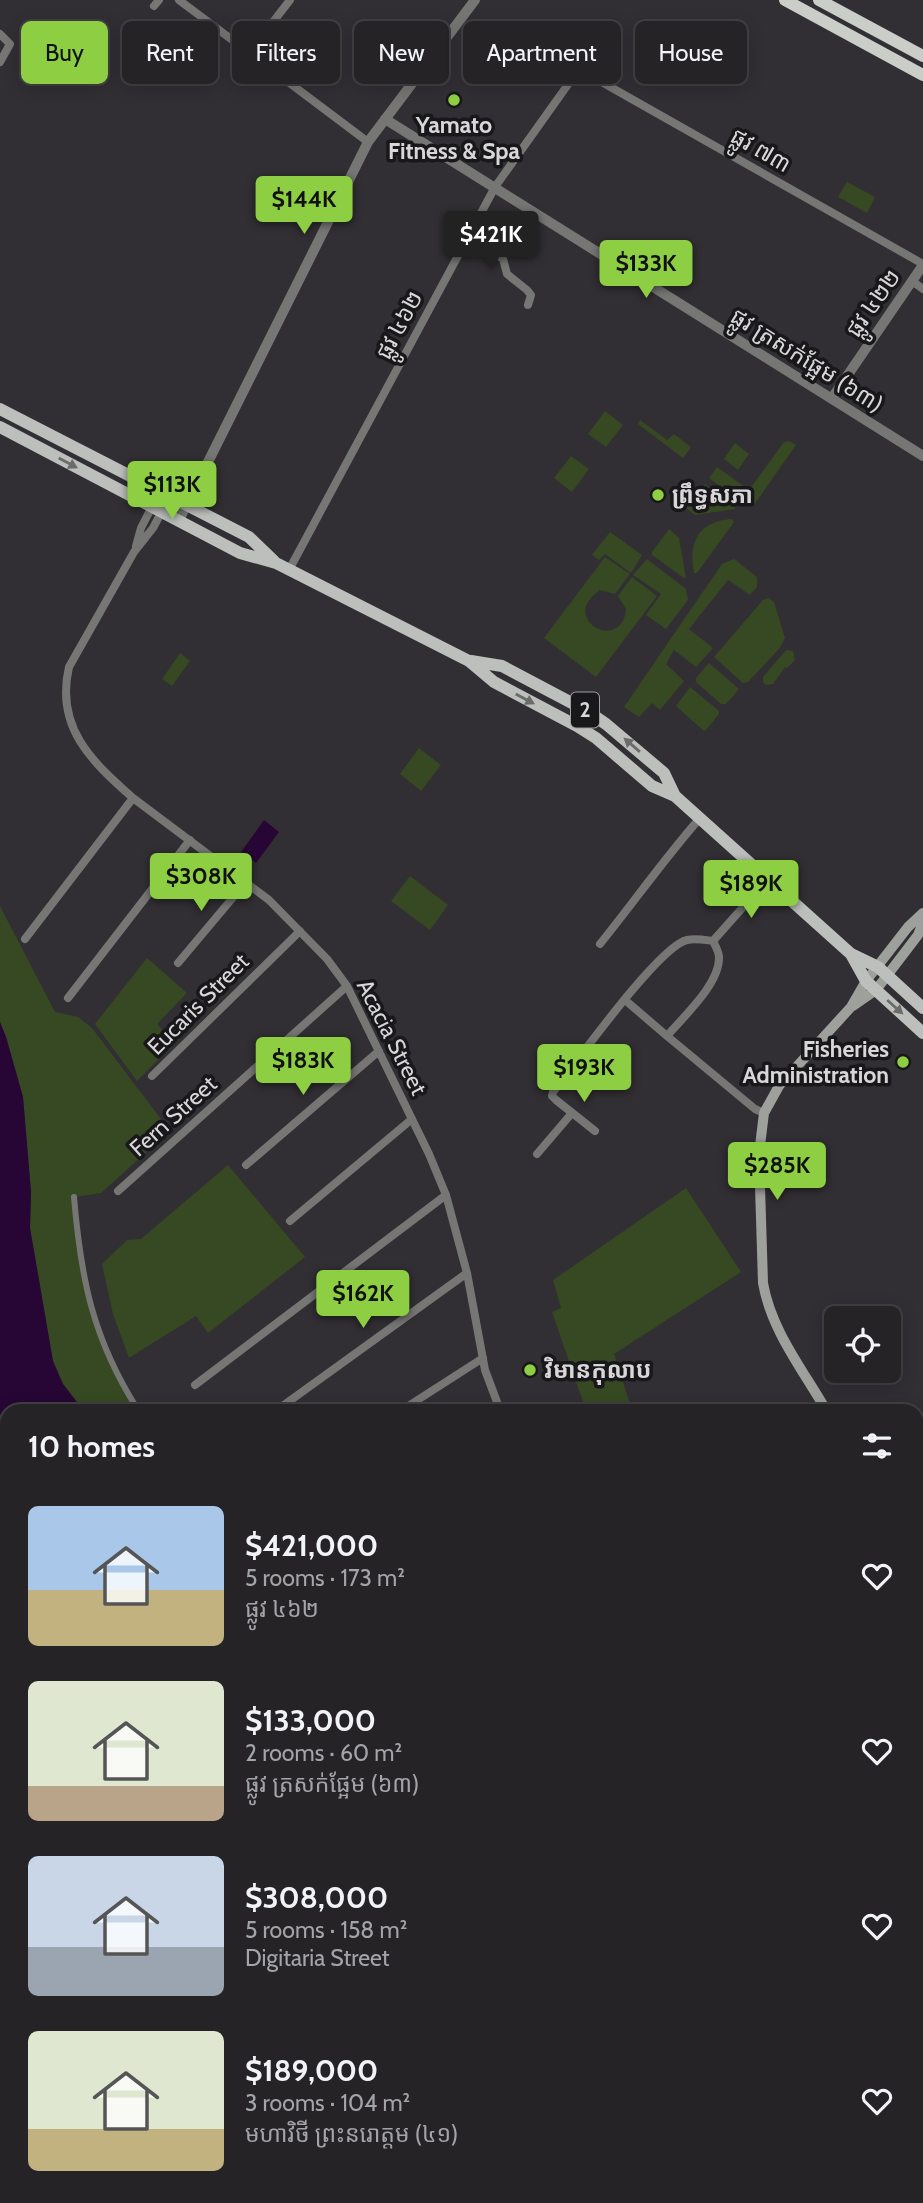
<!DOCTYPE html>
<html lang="en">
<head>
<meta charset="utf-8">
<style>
  body { margin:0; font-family:Cabin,"Noto Sans Khmer",sans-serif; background:#2d2b2e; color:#f1f3f6; height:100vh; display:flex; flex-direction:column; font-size:26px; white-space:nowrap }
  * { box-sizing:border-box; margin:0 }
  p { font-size:23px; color:#a3a4a7 }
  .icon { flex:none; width:38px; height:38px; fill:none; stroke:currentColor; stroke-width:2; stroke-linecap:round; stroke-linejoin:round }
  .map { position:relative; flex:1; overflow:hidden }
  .drawer { position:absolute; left:0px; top:1404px; width:924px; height:800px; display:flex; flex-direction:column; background:#252326; border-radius:21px 21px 0 0; box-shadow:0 4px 18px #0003,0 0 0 2px #424043 }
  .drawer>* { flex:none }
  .top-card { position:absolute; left:21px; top:21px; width:882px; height:63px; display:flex; gap:14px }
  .controls { position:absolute; left:824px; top:1306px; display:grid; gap:14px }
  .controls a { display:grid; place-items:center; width:77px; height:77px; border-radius:10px; background:#252326; box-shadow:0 4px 18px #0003,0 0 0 2px #424043; font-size:35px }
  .price { position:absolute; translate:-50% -60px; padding:0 16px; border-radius:7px; background:#8ece43; color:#111; font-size:23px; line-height:46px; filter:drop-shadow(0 2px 4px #0008) }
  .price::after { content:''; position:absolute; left:50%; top:42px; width:21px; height:16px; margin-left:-10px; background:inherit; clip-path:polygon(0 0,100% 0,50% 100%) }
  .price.current { background:#222; color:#fff }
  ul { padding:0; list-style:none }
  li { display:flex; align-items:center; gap:21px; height:175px; padding:0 28px }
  li span { display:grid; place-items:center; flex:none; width:196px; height:140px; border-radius:10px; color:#555 }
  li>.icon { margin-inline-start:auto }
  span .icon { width:84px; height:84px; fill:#fffc; stroke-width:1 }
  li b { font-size:30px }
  h2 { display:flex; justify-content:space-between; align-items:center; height:84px; padding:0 28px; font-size:30px }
  .pill { padding:0 24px; border-radius:10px; background:#252326; box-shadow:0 4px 18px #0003,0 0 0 2px #424043; font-size:24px; line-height:63px }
  .pill.current { background:#8ece43; color:#111 }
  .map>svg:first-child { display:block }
  .green { fill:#364922 }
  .water { fill:#270635 }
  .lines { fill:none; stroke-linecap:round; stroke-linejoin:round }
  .pedestrian { stroke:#767775; stroke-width:6 }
  .minor { stroke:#767775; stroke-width:8 }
  .tertiary { stroke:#767775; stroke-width:10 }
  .secondary { stroke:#9ea09c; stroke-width:10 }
  .primary { stroke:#bcbfbb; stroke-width:12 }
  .trunk { stroke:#cacdc8; stroke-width:12 }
  .oneway { fill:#6a6b6a }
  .poi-dot { fill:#8ece43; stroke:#181719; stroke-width:2.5 }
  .labels { text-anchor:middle; stroke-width:7; stroke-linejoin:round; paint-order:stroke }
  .shield { fill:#181719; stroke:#9e9d9f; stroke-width:2 }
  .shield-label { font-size:21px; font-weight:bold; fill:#d8d6d9 }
  .poi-label { font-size:23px; font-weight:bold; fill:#d8d6d9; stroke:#181719; text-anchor:start }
  .street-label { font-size:23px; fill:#d8d6d9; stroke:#181719 }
</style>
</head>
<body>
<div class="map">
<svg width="923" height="2203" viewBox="0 0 923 2203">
  <rect width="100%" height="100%" fill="#312f33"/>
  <path class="green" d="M847 182 875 197 867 213 838 197Z
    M605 411 623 425 606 447 588 434Z
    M640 420 667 440 674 434 691 447 683 458 638 424Z
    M789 441 796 445 754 505 747 506 709 478 717 467 749 490 784 442Z
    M735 443 749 454 738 470 724 459Z
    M571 456 589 469 572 492 554 478Z
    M705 484 735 507V509L695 515 685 507Z
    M732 519 734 522 697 573H694C688 543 698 521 732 519Z
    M669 529 679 538 686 578H684L652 555V552Z
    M610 532 642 555 631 573 605 554 599 560 592 555Z
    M605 557 630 574 615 594 600 590C557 619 622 654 626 609L618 596 632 577 657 596 596 677 544 638Z
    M647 559 686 589 688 600 666 629 646 615 661 594 633 575Z
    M734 559 757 577V587L750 595 728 580 689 629 713 648 696 667 674 650 666 664 684 681 660 710 652 703 639 717 624 707 722 564Z
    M768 598 774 602 785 638 779 649 748 682 743 683 714 657 763 600Z
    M786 650 793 651 795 660 787 668 785 667 773 684 766 685 763 682V677Z
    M180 653 190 661 172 686 162 679Z
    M709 663 739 689 726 704H721L696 682V678Z
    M690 687 719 711V714L706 730 704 731 676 706Z
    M419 748 441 765 421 791 400 774Z
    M410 876 448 905 430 930 391 901Z
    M0 906 55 1012 78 1017 92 1028 170 1131 101 1193 75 1197 78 1239 95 1322 138 1410H83L63 1384 53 1362 30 1228 31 1192 23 1097 6 1037 0 1022Z
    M147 958 187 993 157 1024 175 1043 137 1081 95 1024Z
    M228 1165 305 1257 208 1333 196 1316 129 1358 113 1314 102 1264 127 1240 141 1239Z
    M686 1188 741 1272 614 1354 632 1410H586L552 1312 561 1308 553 1280Z
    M7 1524V1640L0 1653V1533Z
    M917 1577 923 1584V1733L917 1738Z
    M0 1801 7 1803V1858L0 1857Z
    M750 2196H876L871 2203H746Z"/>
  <path class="water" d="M264 820 279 832 256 863 241 852Z
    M0 1022 6 1037 23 1097 31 1192 30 1228 53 1361 63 1384 83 1410H7V1524L0 1533Z
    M574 2196H620L621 2203H575Z"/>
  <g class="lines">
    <path class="pedestrian" d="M74 1197C81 1280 93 1339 138 1410"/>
    <path class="minor" d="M179 0 368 142
      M154 6 159 0
      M0 34 10 44 0 62
      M249 53 290 0
      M470 233 503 259 507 274 527 290 531 295 528 305
      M912 281 923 289
      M170 496 153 528 134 552 69 667C55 727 91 761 133 798L269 900 327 959 347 986 429 1154 446 1195 467 1273 485 1370 500 1410
      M136 546 141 528 160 491
      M289 570 495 187 569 83 579 74 591 76 923 264
      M25 939 133 798
      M713 941C716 947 719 952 719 957 720 984 683 1017 667 1036L755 1109 764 1113
      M713 941 768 879
      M600 944C634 902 664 859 700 818
      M178 963 246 882
      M68 998 190 840
      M625 1000 667 1036
      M152 1076 300 931
      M595 1131 556 1100 552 1096 553 1092C575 1064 659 946 687 940 696 938 705 940 713 941
      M537 1154 572 1113
      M246 1165 379 1051
      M118 1191 347 986
      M290 1221 412 1119
      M195 1385 446 1195
      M277 1410 467 1273
      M402 1410 483 1358
      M2 2199 145 2196
      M915 2203 923 2197"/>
    <path class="tertiary" d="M385 119 923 456
      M832 398 923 265
      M179 520 368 142 475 0
      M368 2196 370 2203
      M680 2196 682 2203"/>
    <path class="secondary" d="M853 1006 876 990 918 935 923 922
      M826 1410C803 1370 771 1330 763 1283L759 1154 764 1113 779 1086 851 1007 866 981 908 927 923 913
      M917 1551 923 1558
      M0 2114 7 2098"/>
    <path class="primary" d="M0 409 249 537 274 561
      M0 427 240 553 276 563 469 661 494 682 577 726 596 738 652 786 675 796 851 954 878 967 923 1008
      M471 661 502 666 587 711 606 724 664 773 675 796
      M851 954 866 981 923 1033"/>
    <path class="trunk" d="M785 0 923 75
      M819 0 923 56"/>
  </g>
  <defs><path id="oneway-solid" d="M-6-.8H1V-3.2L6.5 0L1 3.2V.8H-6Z" transform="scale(1.75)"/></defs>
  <g class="oneway">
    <use href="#oneway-solid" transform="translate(68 463) rotate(28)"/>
    <use href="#oneway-solid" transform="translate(525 699) rotate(28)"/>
    <use href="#oneway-solid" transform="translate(632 745) rotate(-139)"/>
    <use href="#oneway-solid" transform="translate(895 1007) rotate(42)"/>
  </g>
  <g class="poi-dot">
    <circle cx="454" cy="100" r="7"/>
    <circle cx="658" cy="495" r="7"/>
    <circle cx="903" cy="1062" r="7"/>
    <circle cx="530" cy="1370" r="7"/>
  </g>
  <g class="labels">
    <rect class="shield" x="571" y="692.5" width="28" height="35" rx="5"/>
    <g class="shield-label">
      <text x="585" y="717">2</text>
    </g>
    <g class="poi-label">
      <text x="454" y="133" text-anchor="middle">Yamato<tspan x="454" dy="26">Fitness &amp; Spa</tspan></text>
      <text x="672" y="503">ព្រឹទ្ធសភា</text>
      <text x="889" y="1057" text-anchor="end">Fisheries<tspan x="889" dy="26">Administration</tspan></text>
      <text x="544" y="1378">វិមានកុលាប</text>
    </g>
    <g class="street-label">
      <text transform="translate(761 150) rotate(30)" y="8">ផ្លូវ ៧៣</text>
      <text transform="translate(873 303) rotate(-55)" y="8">ផ្លូវ ៤២២</text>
      <text transform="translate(399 325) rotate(-62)" y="8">ផ្លូវ ៤៦២</text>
      <text transform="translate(807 360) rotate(32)" y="8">ផ្លូវ ត្រសក់ផ្អែម (៦៣)</text>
      <text transform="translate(198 1004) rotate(-45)" y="8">Eucaris Street</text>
      <text transform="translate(392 1037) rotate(63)" y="8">Acacia Street</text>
      <text transform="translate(173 1116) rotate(-42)" y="8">Fern Street</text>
    </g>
  </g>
</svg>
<div class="controls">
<a><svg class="icon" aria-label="locate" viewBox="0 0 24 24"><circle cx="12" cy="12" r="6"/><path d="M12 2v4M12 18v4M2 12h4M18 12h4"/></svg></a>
</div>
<b class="price" style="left:304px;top:236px">$144K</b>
<b class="price current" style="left:491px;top:271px">$421K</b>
<b class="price" style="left:646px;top:300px">$133K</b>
<b class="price" style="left:172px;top:521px">$113K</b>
<b class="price" style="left:201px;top:913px">$308K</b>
<b class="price" style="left:751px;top:920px">$189K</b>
<b class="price" style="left:303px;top:1097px">$183K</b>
<b class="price" style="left:584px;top:1104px">$193K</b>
<b class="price" style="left:777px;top:1202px">$285K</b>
<b class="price" style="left:363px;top:1330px">$162K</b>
<div class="top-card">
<a class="pill current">Buy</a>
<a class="pill">Rent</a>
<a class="pill">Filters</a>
<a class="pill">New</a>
<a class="pill">Apartment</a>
<a class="pill">House</a>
</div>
<section class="drawer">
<h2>10 homes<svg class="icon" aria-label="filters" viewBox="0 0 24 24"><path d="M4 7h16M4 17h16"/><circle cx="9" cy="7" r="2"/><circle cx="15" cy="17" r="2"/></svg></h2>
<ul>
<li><span style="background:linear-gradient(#a9c7e8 60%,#c2b280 0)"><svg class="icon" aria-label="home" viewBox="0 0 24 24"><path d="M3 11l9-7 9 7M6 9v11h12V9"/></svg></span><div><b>$421,000</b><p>5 rooms · 173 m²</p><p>ផ្លូវ ៤៦២</p></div><svg class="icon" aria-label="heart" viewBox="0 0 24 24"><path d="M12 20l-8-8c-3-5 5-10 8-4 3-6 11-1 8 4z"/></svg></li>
<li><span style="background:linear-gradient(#dfe7d0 75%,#b9a48a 0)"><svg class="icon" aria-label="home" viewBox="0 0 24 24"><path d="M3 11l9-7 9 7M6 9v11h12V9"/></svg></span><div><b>$133,000</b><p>2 rooms · 60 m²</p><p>ផ្លូវ ត្រសក់ផ្អែម (៦៣)</p></div><svg class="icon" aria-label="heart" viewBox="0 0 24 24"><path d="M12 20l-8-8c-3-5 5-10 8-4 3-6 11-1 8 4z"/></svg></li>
<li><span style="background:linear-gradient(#c9d6e8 65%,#9aa5b1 0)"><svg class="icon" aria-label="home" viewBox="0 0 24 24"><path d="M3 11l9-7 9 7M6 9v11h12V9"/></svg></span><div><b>$308,000</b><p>5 rooms · 158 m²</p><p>Digitaria Street</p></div><svg class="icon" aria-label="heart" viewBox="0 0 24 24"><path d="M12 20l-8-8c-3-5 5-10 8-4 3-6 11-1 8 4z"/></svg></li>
<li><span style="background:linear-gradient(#dfe7d0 70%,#c2b280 0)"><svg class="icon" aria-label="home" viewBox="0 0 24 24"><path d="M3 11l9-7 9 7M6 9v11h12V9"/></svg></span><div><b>$189,000</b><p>3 rooms · 104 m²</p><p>មហាវិថី ព្រះនរោត្តម (៤១)</p></div><svg class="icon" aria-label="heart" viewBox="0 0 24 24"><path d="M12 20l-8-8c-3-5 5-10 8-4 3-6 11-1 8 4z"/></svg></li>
</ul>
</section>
</div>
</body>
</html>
